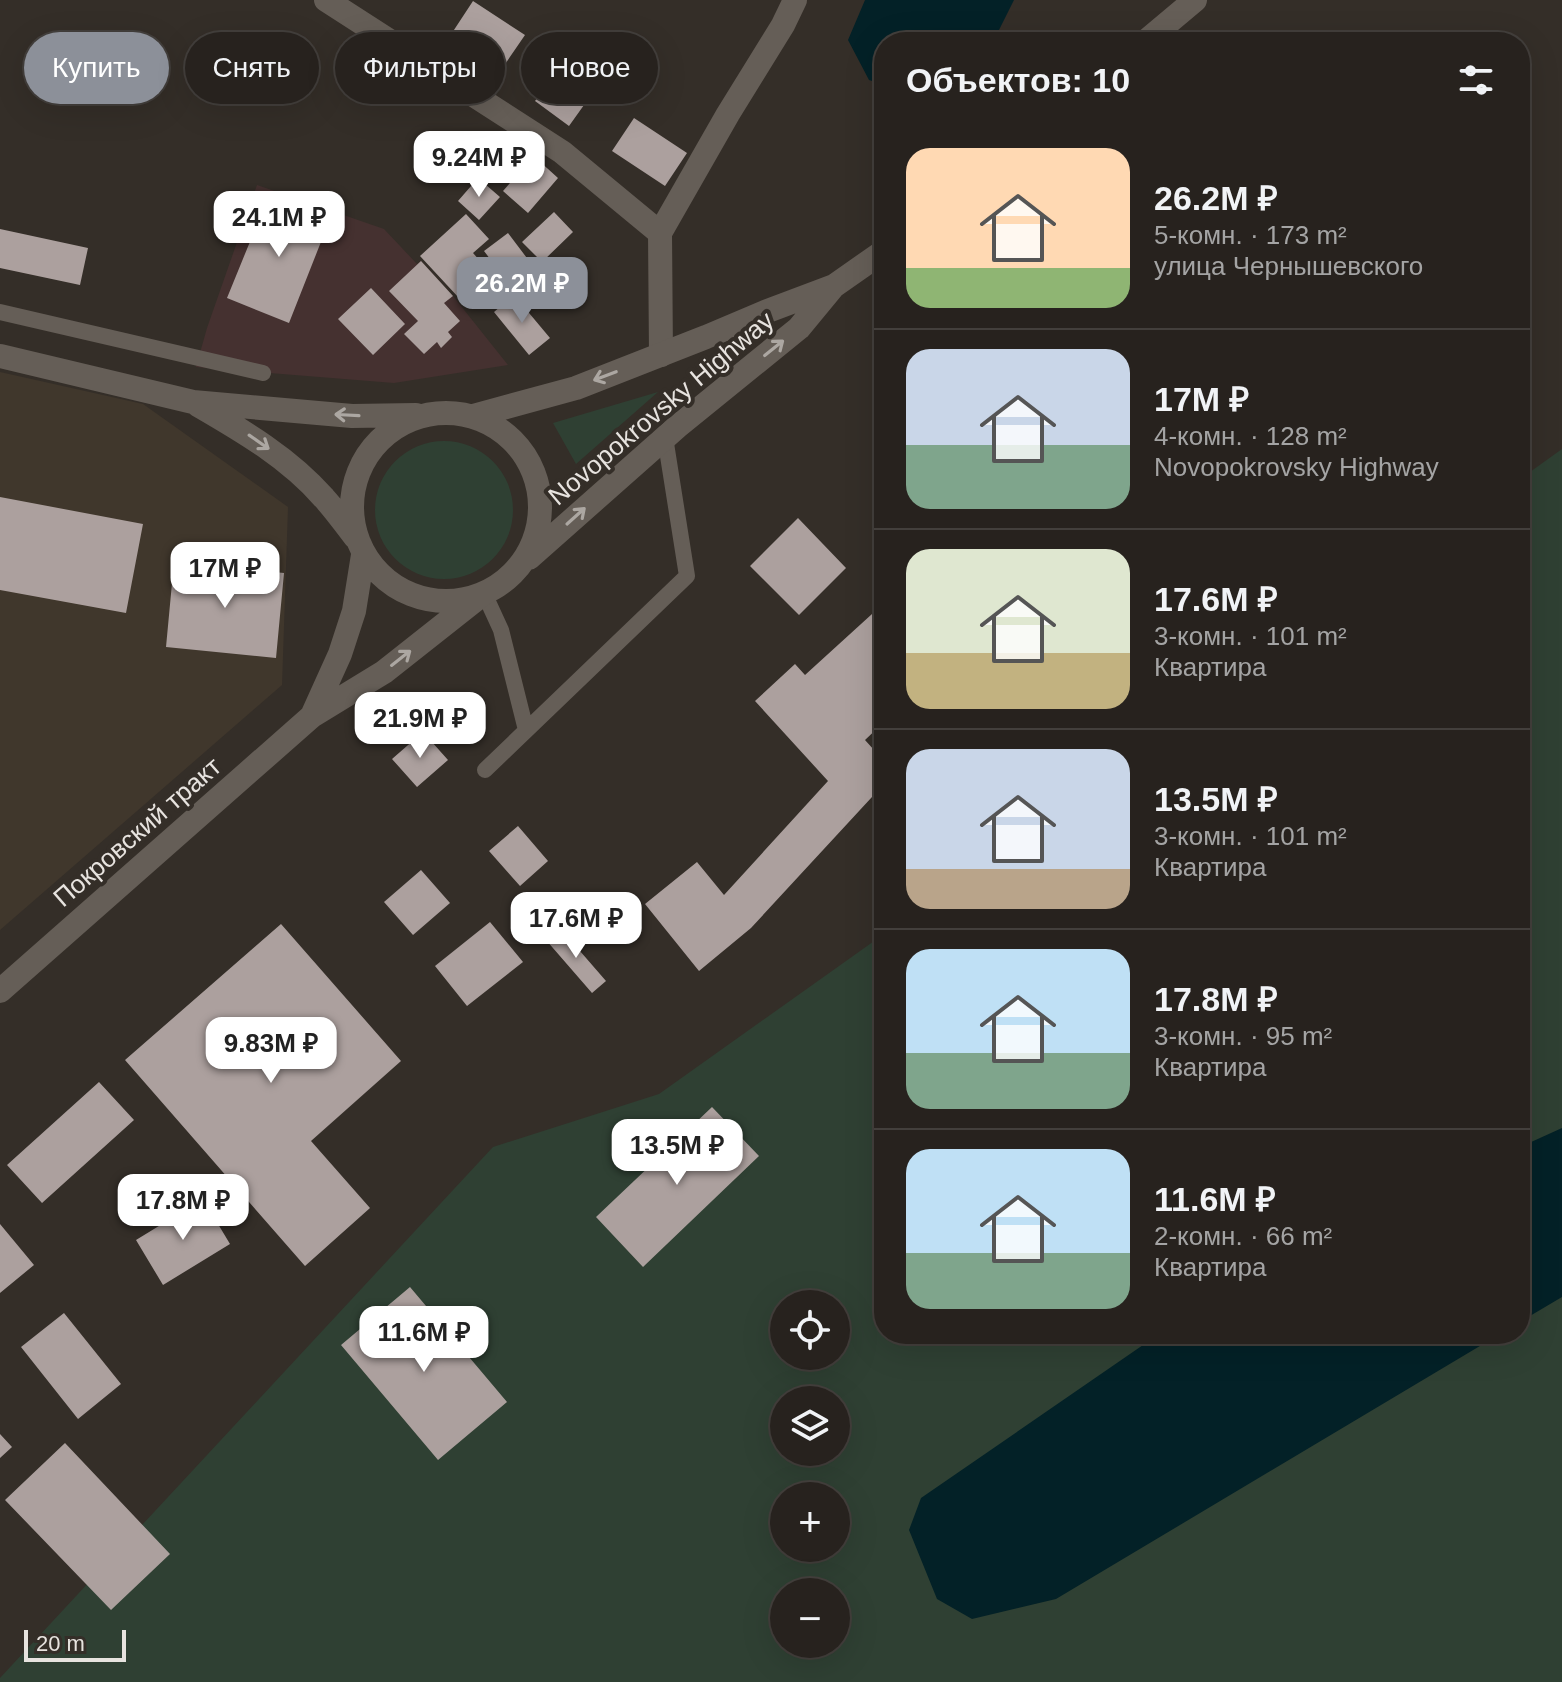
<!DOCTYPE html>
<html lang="ru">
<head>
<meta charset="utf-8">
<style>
  body { margin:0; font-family:Helvetica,sans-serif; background:#332f2b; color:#f1f3f6; height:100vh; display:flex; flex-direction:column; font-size:30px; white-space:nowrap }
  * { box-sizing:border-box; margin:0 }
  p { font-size:26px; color:#a4a4a4 }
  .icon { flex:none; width:44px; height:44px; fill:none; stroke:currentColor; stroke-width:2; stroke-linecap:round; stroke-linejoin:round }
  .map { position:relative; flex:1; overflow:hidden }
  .details { position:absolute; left:874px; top:32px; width:656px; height:1312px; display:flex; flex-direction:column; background:#27221e; border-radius:32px; box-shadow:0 8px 32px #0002,0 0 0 2px #433f3c }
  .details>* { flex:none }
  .banner { position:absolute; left:24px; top:32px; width:730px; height:72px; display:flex; gap:16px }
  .buttons { position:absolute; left:770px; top:1290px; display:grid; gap:16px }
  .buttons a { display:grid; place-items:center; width:80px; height:80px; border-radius:50%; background:#27221e; box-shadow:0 8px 32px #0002,0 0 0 2px #433f3c; font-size:40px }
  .scale { position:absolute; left:24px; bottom:20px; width:102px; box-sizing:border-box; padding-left:8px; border:4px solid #e7e3df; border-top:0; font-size:22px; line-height:28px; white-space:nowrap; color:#e7e3df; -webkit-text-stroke:6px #342e28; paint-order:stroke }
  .price { position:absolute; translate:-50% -68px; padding:0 18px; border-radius:16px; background:#fff; color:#222; font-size:26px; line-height:52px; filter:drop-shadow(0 2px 4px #0008) }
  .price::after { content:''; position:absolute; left:50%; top:48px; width:24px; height:18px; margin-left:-12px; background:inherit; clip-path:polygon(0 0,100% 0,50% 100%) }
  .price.selected { background:#8c9099; color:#fff }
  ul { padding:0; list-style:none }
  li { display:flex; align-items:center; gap:24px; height:200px; padding:0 32px }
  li+li { border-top:2px solid #433f3c }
  li span { display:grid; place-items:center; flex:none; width:224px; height:160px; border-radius:24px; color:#555 }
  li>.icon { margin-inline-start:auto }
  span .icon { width:96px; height:96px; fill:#fffc; stroke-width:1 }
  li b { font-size:34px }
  h2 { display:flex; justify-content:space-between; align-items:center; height:96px; padding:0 32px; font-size:34px }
  .chip { padding:0 28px; border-radius:36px; background:#27221e; box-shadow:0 8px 32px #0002,0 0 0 2px #433f3c; font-size:28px; line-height:72px }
  .chip.selected { background:#8c9099; color:#fff }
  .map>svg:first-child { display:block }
  .commercial { fill:#453130 }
  .built { fill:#40372c }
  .green { fill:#2f4033; fill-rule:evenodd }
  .water { fill:#032127 }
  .building { fill:#aca09e }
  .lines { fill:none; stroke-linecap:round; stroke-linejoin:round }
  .service { stroke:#655e57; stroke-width:16 }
  .minor { stroke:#655e57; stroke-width:24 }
  .secondary { stroke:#655e57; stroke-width:24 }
  .oneway { stroke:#aca7a2 }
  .labels { text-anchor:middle; stroke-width:8; stroke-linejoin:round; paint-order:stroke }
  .street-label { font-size:26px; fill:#e7e3df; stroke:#342e28 }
</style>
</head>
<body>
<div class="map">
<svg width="1562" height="1682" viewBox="0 0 1562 1682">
  <rect width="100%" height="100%" fill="#342e28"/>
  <path class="commercial" d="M257 185 384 229 417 264 421 261 424 264 453 296 508 365 394 383 196 367 207 328Z"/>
  <path class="built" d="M0 372 143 404 288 507 282 685 0 930Z"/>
  <path class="green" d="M658 392 576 464 553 423Z
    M375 510a69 69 0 1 1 138 0a69 69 0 1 1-138 0Z
    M1562 449V1682H0V1678L493 1147 659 1094 884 934V1334H1520V479ZM784 1304H836V1356H784ZM784 1400H836V1452H784ZM784 1496H836V1548H784ZM784 1592H836V1644H784Z"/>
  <path class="water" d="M865 0H1014L993 42H884V85L869 80 848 40Z
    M1562 1128V1297L1520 1322V1147Z
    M1159 1334H1500L1056 1599 972 1619 937 1599 909 1530 921 1498Z"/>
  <path class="building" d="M473 1 525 35 501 70 450 36Z
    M560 67 594 91 569 126 535 101Z
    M634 118 687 153 665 186 612 151Z
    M527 150 558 178 528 213 503 191 522 169 515 163Z
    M478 178 500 197 479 220 458 201Z
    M269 195 330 219 289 323 227 298Z
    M554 212 573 232 542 262 522 242Z
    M466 214 489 239 473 253 489 271 459 298 420 256Z
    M0 229 88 248 80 285 0 268Z
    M508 233 539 274 515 292 484 251Z
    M421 261 453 296 444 303 460 321 448 332 452 337 441 348 437 342 424 354 404 334 418 321 389 291Z
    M371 288 405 324 373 355 338 319Z
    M514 295 550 338 529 355 494 312Z
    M0 497 143 524 126 613 0 590Z
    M798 518 846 568 799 615 750 566Z
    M174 562 284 573 276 658 166 647Z
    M872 614 884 628V722L865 740 884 761V784L751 928 699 971 645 904 697 862 724 895 828 781 755 701 795 664 805 675Z
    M423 732 448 760 417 787 392 759Z
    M518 826 548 861 520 886 489 851Z
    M421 870 450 903 413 935 384 902Z
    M490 922 523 962 467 1006 435 966Z
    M281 924 401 1061 311 1141 370 1208 305 1266 125 1060Z
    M560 928 606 981 592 993 546 940Z
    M99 1082 134 1120 42 1203 7 1165Z
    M712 1107 759 1156 643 1267 596 1217Z
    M203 1199 230 1244 163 1285 136 1240Z
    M0 1224 34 1265 0 1293Z
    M410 1287 507 1402 438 1460 341 1345Z
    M64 1313 121 1384 78 1419 21 1347Z
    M0 1434 12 1447 0 1458Z
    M65 1443 170 1554 111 1610 5 1500Z"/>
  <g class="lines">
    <path class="service" d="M0 312 263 373
      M484 593 501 630 526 730
      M485 770 687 576 665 437"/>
    <path class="minor" d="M326 0 562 152 660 233
      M661 355 660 233 728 114 783 25 795 0"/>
    <path class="secondary" d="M1145 42 1195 0
      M0 356 193 402 352 416 416 415
      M198 405C243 431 289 458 324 498 335 510 345 524 355 537
      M352 507a94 94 0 1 1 188 0a94 94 0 1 1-188 0Z
      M473 416 576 388 706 337 765 312 834 286 884 251
      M529 558 677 427 799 328 832 288
      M312 716 340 654 354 611 363 555
      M0 991 312 716 384 672 484 593"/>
  </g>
  <defs><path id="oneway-shaft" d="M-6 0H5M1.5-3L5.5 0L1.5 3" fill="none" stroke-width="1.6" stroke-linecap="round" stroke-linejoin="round" transform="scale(2)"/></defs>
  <g class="oneway">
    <use href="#oneway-shaft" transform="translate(774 348) rotate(-39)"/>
    <use href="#oneway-shaft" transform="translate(605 376) rotate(159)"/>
    <use href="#oneway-shaft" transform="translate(347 415) rotate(-177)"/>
    <use href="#oneway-shaft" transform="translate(259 442) rotate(35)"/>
    <use href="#oneway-shaft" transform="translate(576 516) rotate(-42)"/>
    <use href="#oneway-shaft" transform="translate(401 658) rotate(-38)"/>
  </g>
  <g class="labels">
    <g class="street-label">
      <text transform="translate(661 408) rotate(-40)" y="9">Novopokrovsky Highway</text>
      <text transform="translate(137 832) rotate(-41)" y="9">Покровский тракт</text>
    </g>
  </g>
</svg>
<div class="buttons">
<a><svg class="icon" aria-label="locate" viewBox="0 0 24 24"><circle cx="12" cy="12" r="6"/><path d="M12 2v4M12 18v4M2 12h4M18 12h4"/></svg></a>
<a><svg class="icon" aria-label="layers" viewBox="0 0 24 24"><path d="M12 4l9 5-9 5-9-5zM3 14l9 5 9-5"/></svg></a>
<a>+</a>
<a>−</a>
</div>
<div class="scale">20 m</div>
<b class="price" style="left:479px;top:199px">9.24M ₽</b>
<b class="price" style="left:279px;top:259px">24.1M ₽</b>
<b class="price selected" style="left:522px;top:325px">26.2M ₽</b>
<b class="price" style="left:225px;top:610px">17M ₽</b>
<b class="price" style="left:420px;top:760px">21.9M ₽</b>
<b class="price" style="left:576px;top:960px">17.6M ₽</b>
<b class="price" style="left:271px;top:1085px">9.83M ₽</b>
<b class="price" style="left:677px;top:1187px">13.5M ₽</b>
<b class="price" style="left:183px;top:1242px">17.8M ₽</b>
<b class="price" style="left:424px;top:1374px">11.6M ₽</b>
<div class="banner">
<a class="chip selected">Купить</a>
<a class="chip">Снять</a>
<a class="chip">Фильтры</a>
<a class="chip">Новое</a>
</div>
<section class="details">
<h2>Объектов: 10<svg class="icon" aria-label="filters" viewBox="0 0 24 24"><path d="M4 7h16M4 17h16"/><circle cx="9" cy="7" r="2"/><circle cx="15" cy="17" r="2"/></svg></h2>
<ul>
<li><span style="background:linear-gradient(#ffd9b3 75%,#8fb573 0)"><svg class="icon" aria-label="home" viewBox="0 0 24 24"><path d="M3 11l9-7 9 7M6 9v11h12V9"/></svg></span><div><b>26.2M ₽</b><p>5-комн. · 173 m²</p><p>улица Чернышевского</p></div></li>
<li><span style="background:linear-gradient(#c9d6e8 60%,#7fa58c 0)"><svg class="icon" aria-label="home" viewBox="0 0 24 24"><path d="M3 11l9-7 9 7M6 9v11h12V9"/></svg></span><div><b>17M ₽</b><p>4-комн. · 128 m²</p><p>Novopokrovsky Highway</p></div></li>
<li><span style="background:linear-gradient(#dfe7d0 65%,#c2b280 0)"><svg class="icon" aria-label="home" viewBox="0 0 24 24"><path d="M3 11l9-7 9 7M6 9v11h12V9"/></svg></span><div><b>17.6M ₽</b><p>3-комн. · 101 m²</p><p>Квартира</p></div></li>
<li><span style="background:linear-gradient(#c9d6e8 75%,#b9a48a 0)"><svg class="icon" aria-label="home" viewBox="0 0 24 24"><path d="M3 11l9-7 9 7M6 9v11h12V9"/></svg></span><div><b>13.5M ₽</b><p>3-комн. · 101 m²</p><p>Квартира</p></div></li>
<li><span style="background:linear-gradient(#bfe0f5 65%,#7fa58c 0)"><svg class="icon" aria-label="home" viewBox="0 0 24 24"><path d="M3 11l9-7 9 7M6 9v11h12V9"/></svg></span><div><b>17.8M ₽</b><p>3-комн. · 95 m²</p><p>Квартира</p></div></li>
<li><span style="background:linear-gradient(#bfe0f5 65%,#7fa58c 0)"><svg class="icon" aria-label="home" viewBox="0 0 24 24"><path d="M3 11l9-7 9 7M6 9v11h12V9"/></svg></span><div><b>11.6M ₽</b><p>2-комн. · 66 m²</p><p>Квартира</p></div></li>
</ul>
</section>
</div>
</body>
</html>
